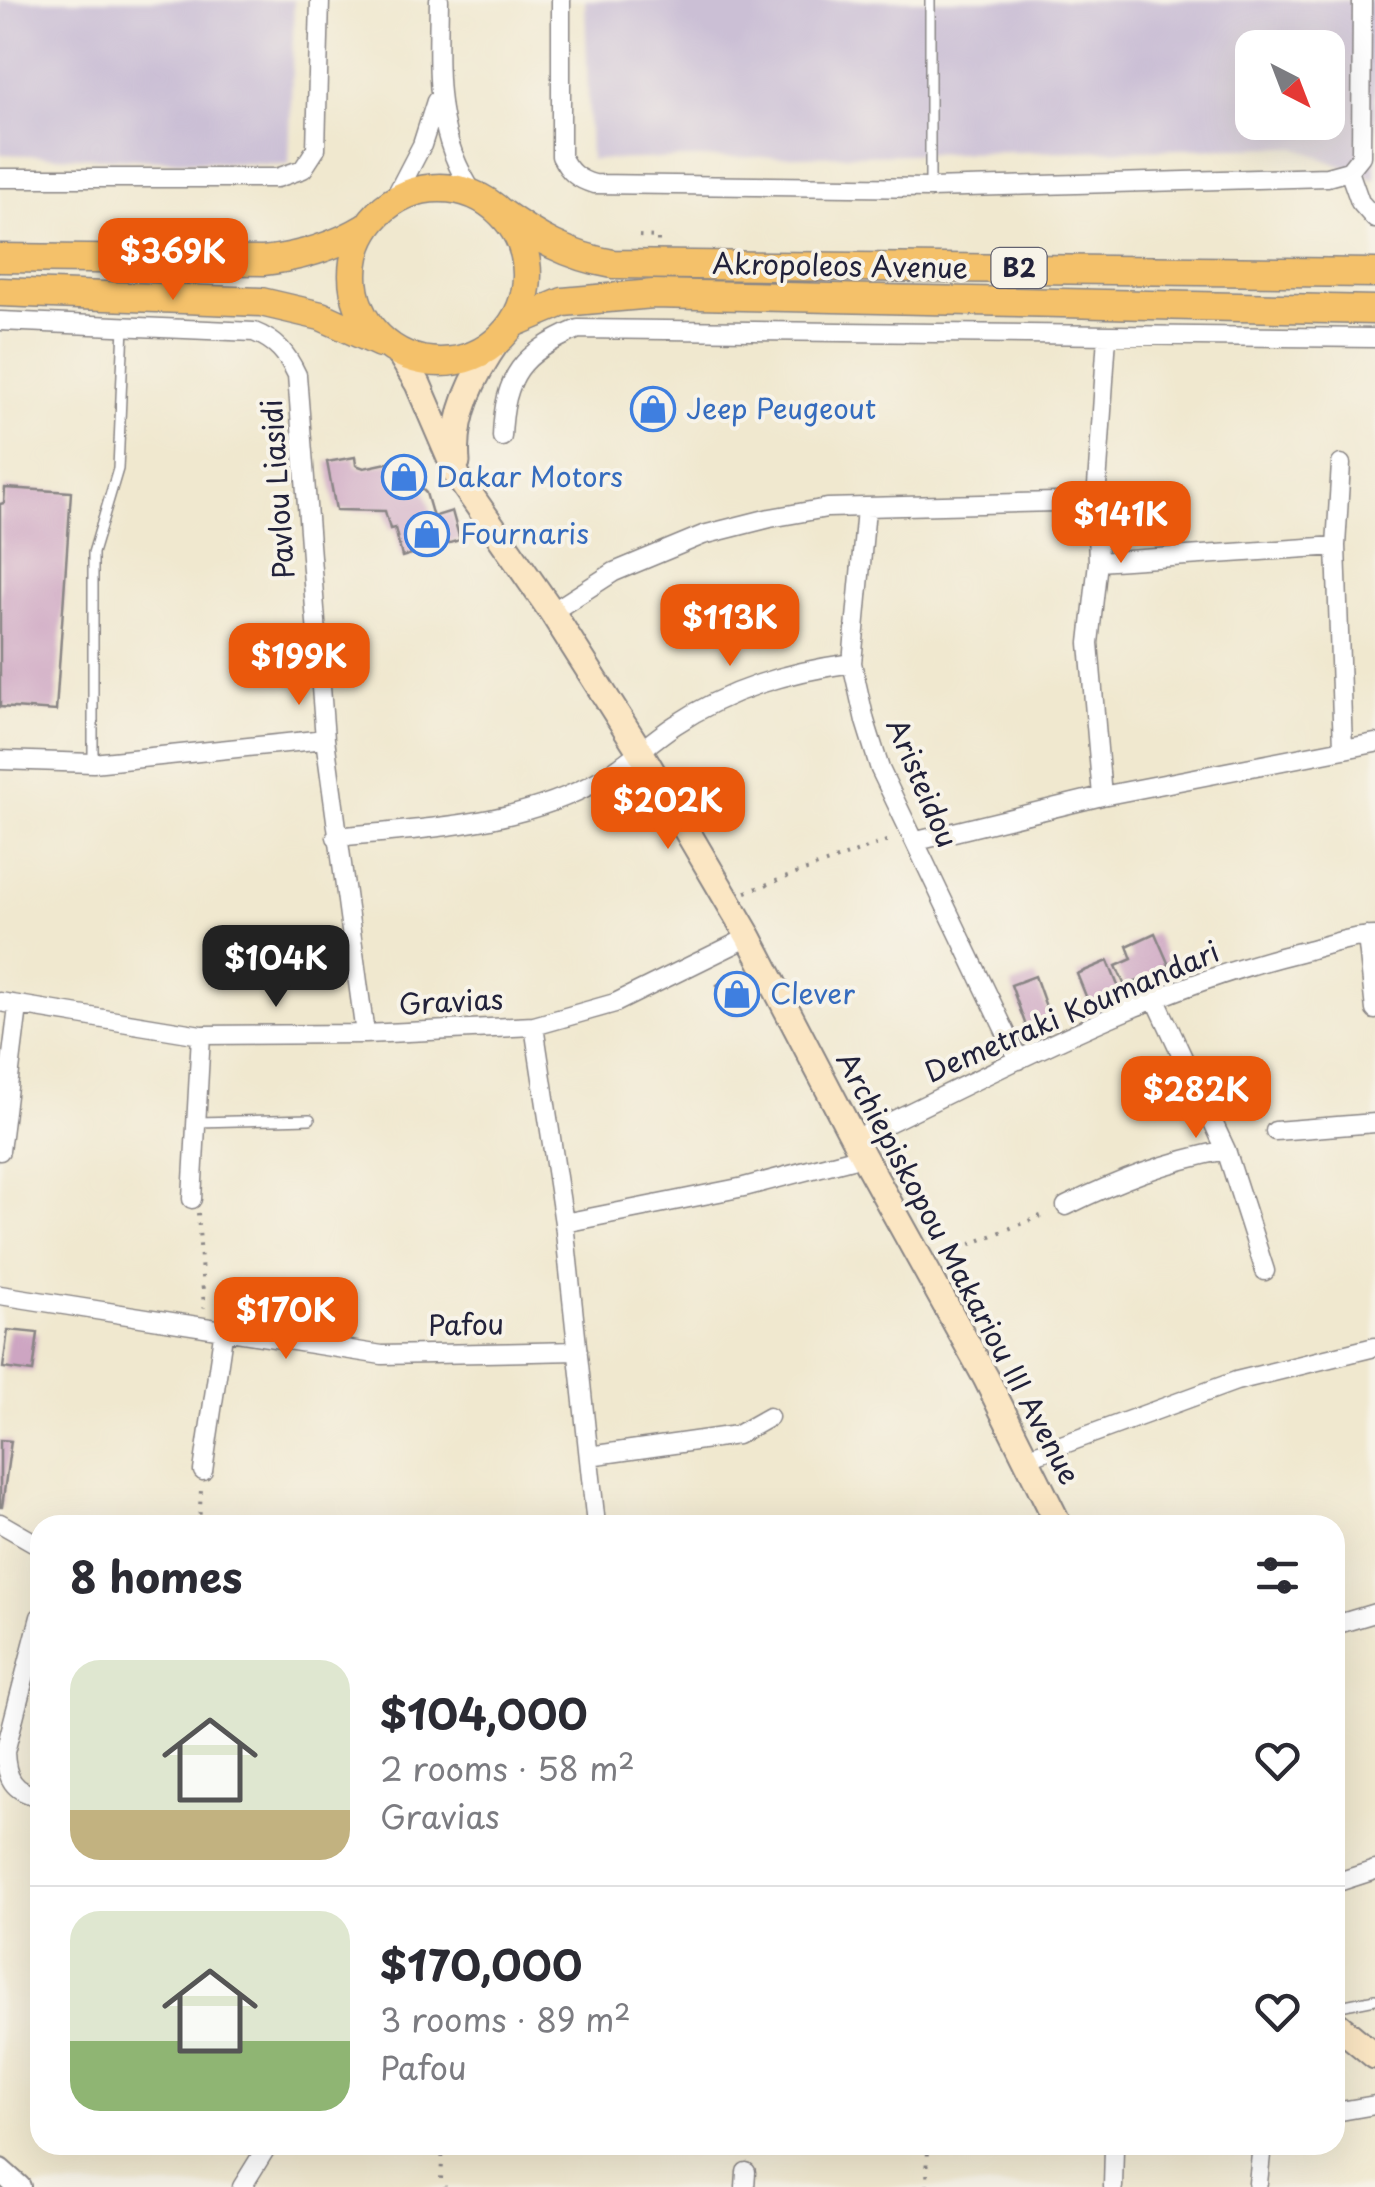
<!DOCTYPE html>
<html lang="en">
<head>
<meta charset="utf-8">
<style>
  body { margin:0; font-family:"Playpen Sans",sans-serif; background:#f7f7f7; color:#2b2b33; height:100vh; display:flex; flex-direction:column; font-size:38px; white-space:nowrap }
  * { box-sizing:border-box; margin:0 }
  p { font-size:32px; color:#7c7c81 }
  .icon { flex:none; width:55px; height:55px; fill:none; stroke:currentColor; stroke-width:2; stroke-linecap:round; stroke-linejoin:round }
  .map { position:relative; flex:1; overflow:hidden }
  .panel { position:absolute; left:30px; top:1515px; width:1315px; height:640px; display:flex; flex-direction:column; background:#fff; border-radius:30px; box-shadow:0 10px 40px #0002 }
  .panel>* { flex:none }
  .needle { width:65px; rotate:138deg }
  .fabs { position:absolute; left:1235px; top:30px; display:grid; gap:20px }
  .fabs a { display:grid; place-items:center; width:110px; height:110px; border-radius:20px; background:#fff; box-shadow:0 10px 40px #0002; font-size:50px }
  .price { position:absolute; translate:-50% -85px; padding:0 22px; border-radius:20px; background:#ea580c; color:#fff; font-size:32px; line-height:65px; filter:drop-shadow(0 2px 5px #0008) }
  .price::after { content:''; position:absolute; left:50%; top:60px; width:30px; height:22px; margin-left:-15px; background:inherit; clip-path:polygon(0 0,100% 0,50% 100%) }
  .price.selected { background:#222; color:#fff }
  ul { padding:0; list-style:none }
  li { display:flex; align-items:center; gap:30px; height:250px; padding:0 40px }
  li+li { border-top:2px solid #e1e1e2 }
  li span { display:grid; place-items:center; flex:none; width:280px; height:200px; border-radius:30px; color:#555 }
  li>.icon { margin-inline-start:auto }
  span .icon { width:120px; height:120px; fill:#fffc; stroke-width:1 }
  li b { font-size:42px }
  h2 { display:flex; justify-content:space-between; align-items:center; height:120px; padding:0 40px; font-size:42px }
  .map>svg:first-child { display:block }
  .industrial { fill:#cbbfd5; fill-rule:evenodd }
  .building { fill:#cda5c2 }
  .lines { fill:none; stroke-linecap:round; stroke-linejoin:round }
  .service-casing { stroke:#898585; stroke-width:12 }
  .minor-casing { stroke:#898585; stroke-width:21 }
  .tertiary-casing { stroke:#898585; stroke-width:26 }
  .secondary-casing { stroke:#898585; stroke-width:29 }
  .trunk-casing { stroke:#898585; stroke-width:31 }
  .path { stroke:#898585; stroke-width:4; stroke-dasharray:2.5 8; stroke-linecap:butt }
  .service { stroke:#fff; stroke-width:9 }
  .minor { stroke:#fff; stroke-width:18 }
  .tertiary { stroke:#fff; stroke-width:22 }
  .secondary { stroke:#fbe6c3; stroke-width:25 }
  .trunk { stroke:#f4c16a; stroke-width:28 }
  .labels { text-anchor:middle; stroke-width:8; stroke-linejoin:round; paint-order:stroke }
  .shield { fill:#f7f3e8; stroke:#62616f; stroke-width:2.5 }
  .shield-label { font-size:25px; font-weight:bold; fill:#22223b }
  .street-label { font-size:28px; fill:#22223b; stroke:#f7f3e8 }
  .shop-label { font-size:28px; fill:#366cbe; stroke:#f7f3e8; text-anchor:start }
</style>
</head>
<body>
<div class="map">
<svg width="1375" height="2187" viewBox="0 0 1375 2187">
  <rect width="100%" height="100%" fill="#f7f3e8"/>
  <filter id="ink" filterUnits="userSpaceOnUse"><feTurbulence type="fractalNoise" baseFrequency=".01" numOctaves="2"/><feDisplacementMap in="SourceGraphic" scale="20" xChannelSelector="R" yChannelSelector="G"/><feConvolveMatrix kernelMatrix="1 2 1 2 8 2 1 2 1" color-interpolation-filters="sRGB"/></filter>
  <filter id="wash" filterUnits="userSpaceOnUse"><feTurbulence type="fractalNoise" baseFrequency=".0048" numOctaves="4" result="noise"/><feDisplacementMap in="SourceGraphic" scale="40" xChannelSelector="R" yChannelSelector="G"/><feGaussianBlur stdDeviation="2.25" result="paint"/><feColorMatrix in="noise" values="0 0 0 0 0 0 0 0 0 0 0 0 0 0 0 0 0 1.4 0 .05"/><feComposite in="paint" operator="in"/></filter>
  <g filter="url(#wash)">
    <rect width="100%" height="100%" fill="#f0e8cf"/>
    <path class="industrial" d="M0 0H294L289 165 0 154Z
      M585 0H1375V180L1295 147 590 160ZM1252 48H1328V122H1252Z"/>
    <g id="blocks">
      <path class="building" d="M355 457 356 465 364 468 401 460 402 468 414 466 418 485 426 493 433 517 452 511 460 540 402 557 395 528 390 529 385 511 336 510 327 462Z
        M5 488 71 492 56 711 0 707V504L4 503Z
        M1155 933 1172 972 1141 985 1138 981 1125 986 1116 966 1132 959 1127 946Z
        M1108 961 1123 998 1092 1011 1077 974Z
        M739 972 757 1003 734 1016 717 985Z
        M1035 976 1050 1018 1026 1026 1011 985Z
        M8 1330 38 1333 33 1372 3 1368Z
        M0 1440 11 1441 2 1507H0Z"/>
    </g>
  </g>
  <g filter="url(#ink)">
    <use href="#blocks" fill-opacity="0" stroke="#898585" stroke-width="2.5"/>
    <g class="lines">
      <defs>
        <path id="service" d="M930 187V0
          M93 763V553L118 469 124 326
          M198 1122 310 1119
          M1335 2007 1375 1999"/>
        <path id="minor" d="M439 0C438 70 433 134 474 194
          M561 0V156C569 172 577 179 594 184L930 188 1327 177 1349 171 1361 156 1362 0
          M1349 171 1360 202 1375 219
          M0 178H277L303 169 316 149 320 0
          M393 201 422 145 436 101
          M0 321 254 332C277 341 287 354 297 375L325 739 365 1034
          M502 437C504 375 522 353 578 329L1375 338
          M1341 464 1336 546 1343 748
          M866 509 852 663 865 721 880 769 1019 1060
          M1098 562 1336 546
          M552 612 614 572 703 535 770 518 827 508 1096 501
          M0 760 93 763 325 739
          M1102 796 1089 643 1098 562 1096 501 1107 336
          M336 837C426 828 521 826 601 779 627 764 649 742 675 725 729 689 788 672 852 663
          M917 841 1102 796 1375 743
          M1367 936 1375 1010
          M1156 1000 1226 1150 1265 1271
          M0 1002 201 1035 365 1034 534 1026 615 1003 749 937
          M534 1026 564 1223 596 1525
          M1275 1131 1375 1123
          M855 1139C997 1071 1146 989 1300 952 1324 946 1351 936 1375 936
          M0 1151 18 1007
          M192 1199 201 1035
          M1066 1206C1121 1179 1166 1162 1226 1150
          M564 1223 744 1187 863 1156
          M0 1295 382 1355 578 1351
          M589 1456 737 1435 769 1417
          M1026 1458 1236 1381 1375 1347
          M203 1471 224 1328
          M0 1523 40 1546
          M40 1617 5 1752C6 1777 13 1793 40 1796
          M1335 1625 1375 1613
          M1335 1883 1375 1870
          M1335 2112 1375 2105
          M1258 2183 1262 2145
          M242 2187 268 2145
          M745 2187 746 2172
          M1113 2187 1114 2148"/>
        <path id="tertiary" d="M0 2170 19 2187"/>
        <path id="secondary" d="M398 351 418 384 458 477 552 612 640 751 749 937 863 1156 986 1378 1059 1525
          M457 462C453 415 473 376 499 339
          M1335 2023 1375 2056"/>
        <path id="trunk" d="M353 275a87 87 0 1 1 174 0a87 87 0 1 1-174 0Z
          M499 211C536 238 568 256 613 264L1375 273
          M0 258 263 261C301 257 334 247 367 227
          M0 292 261 302 321 316 380 343
          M513 323 563 302 653 294 1375 310"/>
      </defs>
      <use href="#service" class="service-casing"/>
      <use href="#minor" class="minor-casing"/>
      <use href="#tertiary" class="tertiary-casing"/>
      <use href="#secondary" class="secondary-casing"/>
      <use href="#trunk" class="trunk-casing"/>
      <path class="path" d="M639 236 658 237V242
        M746 892 892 839
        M198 1213 204 1308
        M941 1256 1048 1213
        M199 1525 201 1490
        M443 2145 441 2179 445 2187
        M927 2187 928 2145"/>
      <use href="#service" class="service"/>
      <use href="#minor" class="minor"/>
      <use href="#tertiary" class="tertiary"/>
      <use href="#secondary" class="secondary"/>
      <use href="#trunk" class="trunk"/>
    </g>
  </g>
  <defs>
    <symbol id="shop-ring" viewBox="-11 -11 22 22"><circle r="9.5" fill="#f7f3e8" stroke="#3f7fe0" stroke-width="1.5"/><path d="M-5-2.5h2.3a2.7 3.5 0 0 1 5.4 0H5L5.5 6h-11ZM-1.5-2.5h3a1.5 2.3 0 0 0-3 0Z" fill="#3f7fe0"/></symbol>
  </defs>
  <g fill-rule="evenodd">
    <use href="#shop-ring" x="628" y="384" width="50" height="50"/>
    <use href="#shop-ring" x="379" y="452" width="50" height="50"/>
    <use href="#shop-ring" x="402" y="509" width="50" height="50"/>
    <use href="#shop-ring" x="712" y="969" width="50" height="50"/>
  </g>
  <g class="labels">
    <rect class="shield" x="991.5" y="248" width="55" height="40" rx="8"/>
    <g class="shield-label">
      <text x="1019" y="277">B2</text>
    </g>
    <g class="street-label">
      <text transform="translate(840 266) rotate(1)" y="10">Akropoleos Avenue</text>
      <text transform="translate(278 489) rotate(-94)" y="10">Pavlou Liasidi</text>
      <text transform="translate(922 783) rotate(67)" y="10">Aristeidou</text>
      <text transform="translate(451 1002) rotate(-3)" y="10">Gravias</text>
      <text transform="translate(1072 1012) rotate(-23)" y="10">Demetraki Koumandari</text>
      <text transform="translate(958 1268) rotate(62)" y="10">Archiepiskopou Makariou III Avenue</text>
      <text transform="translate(466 1325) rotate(-1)" y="10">Pafou</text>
    </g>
    <g class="shop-label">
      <text x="686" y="419">Jeep Peugeout</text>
      <text x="436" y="487">Dakar Motors</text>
      <text x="460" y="544">Fournaris</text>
      <text x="770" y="1004">Clever</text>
    </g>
  </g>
</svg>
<div class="fabs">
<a><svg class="needle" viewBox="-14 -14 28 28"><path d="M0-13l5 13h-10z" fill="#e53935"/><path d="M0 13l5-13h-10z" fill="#7c7c81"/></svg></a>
</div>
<b class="price" style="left:173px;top:303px">$369K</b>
<b class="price" style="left:1121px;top:566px">$141K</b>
<b class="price" style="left:730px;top:669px">$113K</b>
<b class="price" style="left:299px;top:708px">$199K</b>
<b class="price" style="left:668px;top:852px">$202K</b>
<b class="price selected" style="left:276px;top:1010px">$104K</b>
<b class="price" style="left:1196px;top:1141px">$282K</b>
<b class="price" style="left:286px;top:1362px">$170K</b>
<section class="panel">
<h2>8 homes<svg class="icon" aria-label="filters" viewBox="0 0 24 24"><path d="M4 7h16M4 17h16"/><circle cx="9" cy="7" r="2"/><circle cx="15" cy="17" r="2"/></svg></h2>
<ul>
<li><span style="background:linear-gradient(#dfe7d0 75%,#c2b280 0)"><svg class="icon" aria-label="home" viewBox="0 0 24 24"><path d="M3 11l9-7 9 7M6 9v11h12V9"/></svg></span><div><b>$104,000</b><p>2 rooms · 58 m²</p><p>Gravias</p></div><svg class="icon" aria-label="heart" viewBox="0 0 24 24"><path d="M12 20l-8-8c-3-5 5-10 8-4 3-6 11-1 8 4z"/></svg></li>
<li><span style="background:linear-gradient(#dfe7d0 65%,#8fb573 0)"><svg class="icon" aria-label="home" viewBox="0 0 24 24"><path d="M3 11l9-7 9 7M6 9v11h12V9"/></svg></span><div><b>$170,000</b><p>3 rooms · 89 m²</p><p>Pafou</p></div><svg class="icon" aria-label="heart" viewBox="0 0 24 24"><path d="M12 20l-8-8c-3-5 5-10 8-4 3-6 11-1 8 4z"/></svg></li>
</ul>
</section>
</div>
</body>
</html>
